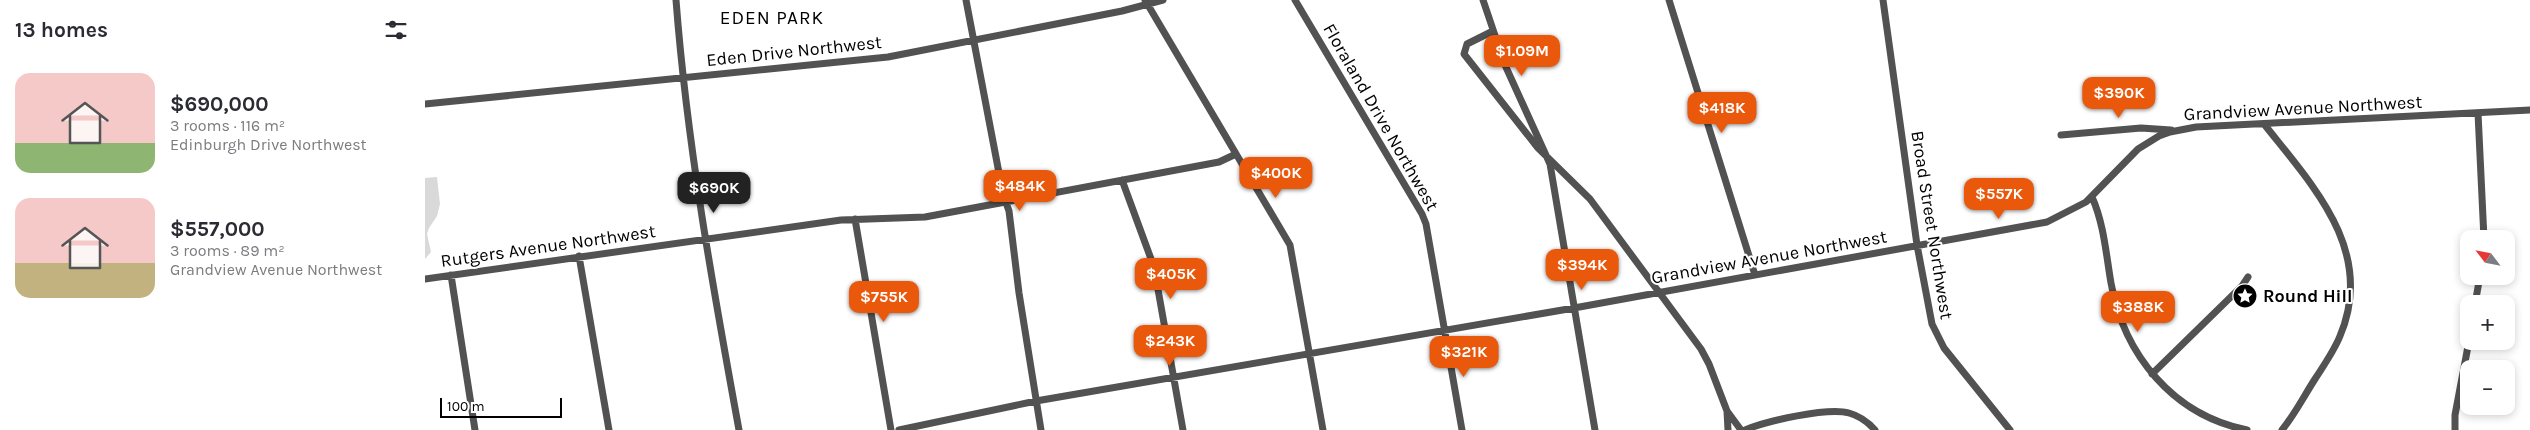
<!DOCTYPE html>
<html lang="en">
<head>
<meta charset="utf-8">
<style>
  body { margin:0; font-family:Karla,sans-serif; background:#f2f2f3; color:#2b2b33; height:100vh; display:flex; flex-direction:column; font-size:19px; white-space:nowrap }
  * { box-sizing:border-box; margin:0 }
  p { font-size:16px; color:#7c7c81 }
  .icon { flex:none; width:28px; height:28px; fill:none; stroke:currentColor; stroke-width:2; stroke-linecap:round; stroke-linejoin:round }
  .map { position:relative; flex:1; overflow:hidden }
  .panel { display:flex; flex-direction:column; background:#fff; width:425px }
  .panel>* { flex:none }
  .needle { width:32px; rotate:302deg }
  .fabs { position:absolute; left:2035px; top:230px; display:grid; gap:10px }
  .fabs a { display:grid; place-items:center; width:55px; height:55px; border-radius:10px; background:#fff; box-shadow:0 2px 8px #0003; font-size:25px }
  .scale { position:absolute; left:15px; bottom:12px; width:122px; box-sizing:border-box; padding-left:5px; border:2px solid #000; border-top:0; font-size:14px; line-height:18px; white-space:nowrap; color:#000; -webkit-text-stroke:4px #fff; paint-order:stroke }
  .price { position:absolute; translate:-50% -42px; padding:0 11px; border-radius:10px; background:#ea580c; color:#fff; font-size:16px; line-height:32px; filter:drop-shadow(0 1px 2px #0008) }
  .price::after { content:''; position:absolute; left:50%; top:30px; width:15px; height:11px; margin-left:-8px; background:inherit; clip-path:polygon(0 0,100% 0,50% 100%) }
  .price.selected { background:#222; color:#fff }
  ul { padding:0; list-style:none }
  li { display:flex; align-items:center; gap:15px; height:125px; padding:0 15px }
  li span { display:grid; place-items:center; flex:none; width:140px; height:100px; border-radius:15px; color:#555 }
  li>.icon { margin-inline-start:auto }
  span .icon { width:60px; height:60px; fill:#fffc; stroke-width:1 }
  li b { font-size:21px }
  h2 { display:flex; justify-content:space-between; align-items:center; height:60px; padding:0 15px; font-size:21px }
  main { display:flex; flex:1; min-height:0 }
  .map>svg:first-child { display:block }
  .green { fill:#d9d9d9 }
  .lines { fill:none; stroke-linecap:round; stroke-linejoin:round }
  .street { stroke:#525252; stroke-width:7 }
  .labels { text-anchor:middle; stroke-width:4; stroke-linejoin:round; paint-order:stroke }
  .street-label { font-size:18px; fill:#000; stroke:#fff }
  .poi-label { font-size:18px; font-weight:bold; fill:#000; stroke:#fff; text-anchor:start }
  .neighbourhood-label { font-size:19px; letter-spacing:1px; fill:#000; stroke:#fff }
</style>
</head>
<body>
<main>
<section class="panel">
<h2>13 homes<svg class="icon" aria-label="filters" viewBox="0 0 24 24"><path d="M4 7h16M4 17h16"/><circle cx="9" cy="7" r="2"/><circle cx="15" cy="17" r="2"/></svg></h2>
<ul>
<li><span style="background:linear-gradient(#f6c9c9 70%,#8fb573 0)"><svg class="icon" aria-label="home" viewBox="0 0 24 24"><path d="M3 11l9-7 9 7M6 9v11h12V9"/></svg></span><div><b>$690,000</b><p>3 rooms · 116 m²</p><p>Edinburgh Drive Northwest</p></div></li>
<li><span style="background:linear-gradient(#f6c9c9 65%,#c2b280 0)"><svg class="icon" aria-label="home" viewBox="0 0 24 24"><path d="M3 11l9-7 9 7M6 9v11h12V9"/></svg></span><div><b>$557,000</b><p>3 rooms · 89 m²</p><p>Grandview Avenue Northwest</p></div></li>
</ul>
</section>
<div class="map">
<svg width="2105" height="430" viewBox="0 0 2105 430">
  <rect width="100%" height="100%" fill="#fff"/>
  <path class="green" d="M12 177 15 204 12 216 4 228 2 234 6 252 0 259V178Z"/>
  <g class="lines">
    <path class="street" d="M251 0C262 144 288 288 314 430
      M541 0 578 194 584 211 594 293 616 430
      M720 0 865 245 898 430
      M870 0 997 214 1001 224 1037 430
      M1058 0 1080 65 1125 164 1170 430
      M1244 0 1330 275
      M1458 0 1492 245 1507 324 1519 348 1585 430
      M1068 31 1042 44 1039 54 1113 148 1165 199 1276 349 1284 364 1302 411 1316 430
      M0 104 463 57 697 11 738 0
      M2053 113 2059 239
      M1839 124C1888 186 1951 251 1915 336 1909 351 1899 365 1890 379 1879 396 1870 414 1857 430
      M1636 135 1716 128 1746 130
      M697 180 729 267 758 430
      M1667 197C1679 224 1681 254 1686 283 1699 355 1748 415 1822 430
      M430 219 466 430
      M154 256 184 430
      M26 275 50 430
      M0 279 416 220 500 217 794 162 811 154
      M2050 304 2055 276
      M1727 374 1817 286 1823 277
      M1302 411 1303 430
      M474 430 611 401 1149 308 1622 222 1661 202 1713 149 1734 136 1745 132 1771 127 2105 110
      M1320 430C1341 421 1403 407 1424 413 1435 416 1443 422 1450 430
      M2030 430V415L2044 341"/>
  </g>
  <defs>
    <symbol id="sight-disc" viewBox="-11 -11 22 22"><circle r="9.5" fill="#000" stroke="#fff"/><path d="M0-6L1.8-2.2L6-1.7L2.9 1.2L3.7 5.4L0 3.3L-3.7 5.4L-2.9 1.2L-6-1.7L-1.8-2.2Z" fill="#fff"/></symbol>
  </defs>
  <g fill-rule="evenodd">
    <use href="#sight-disc" x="1806" y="282" width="28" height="28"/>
  </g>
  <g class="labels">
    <g class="street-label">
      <text transform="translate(369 51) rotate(-6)" y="6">Eden Drive Northwest</text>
      <text transform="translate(1878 108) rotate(-3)" y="6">Grandview Avenue Northwest</text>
      <text transform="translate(956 117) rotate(60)" y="6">Floraland Drive Northwest</text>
      <text transform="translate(1507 225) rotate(81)" y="6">Broad Street Northwest</text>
      <text transform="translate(123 246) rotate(-8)" y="6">Rutgers Avenue Northwest</text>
      <text transform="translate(1344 257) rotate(-10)" y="6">Grandview Avenue Northwest</text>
    </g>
    <g class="poi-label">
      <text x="1838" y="302">Round Hill</text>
    </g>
    <g class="neighbourhood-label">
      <text x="347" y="24">EDEN PARK</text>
    </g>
  </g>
</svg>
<div class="fabs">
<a><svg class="needle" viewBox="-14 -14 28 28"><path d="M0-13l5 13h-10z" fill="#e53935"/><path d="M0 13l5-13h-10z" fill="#7c7c81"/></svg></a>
<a>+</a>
<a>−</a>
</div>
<div class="scale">100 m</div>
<b class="price" style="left:1097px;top:77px">$1.09M</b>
<b class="price" style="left:1694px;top:119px">$390K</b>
<b class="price" style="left:1297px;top:134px">$418K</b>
<b class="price" style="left:851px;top:199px">$400K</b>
<b class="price" style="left:595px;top:212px">$484K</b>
<b class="price selected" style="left:289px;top:214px">$690K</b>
<b class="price" style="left:1574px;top:220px">$557K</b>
<b class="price" style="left:1157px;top:291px">$394K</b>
<b class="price" style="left:746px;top:300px">$405K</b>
<b class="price" style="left:459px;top:323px">$755K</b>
<b class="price" style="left:1713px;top:333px">$388K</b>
<b class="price" style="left:745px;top:367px">$243K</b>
<b class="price" style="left:1039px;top:378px">$321K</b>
</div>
</main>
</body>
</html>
